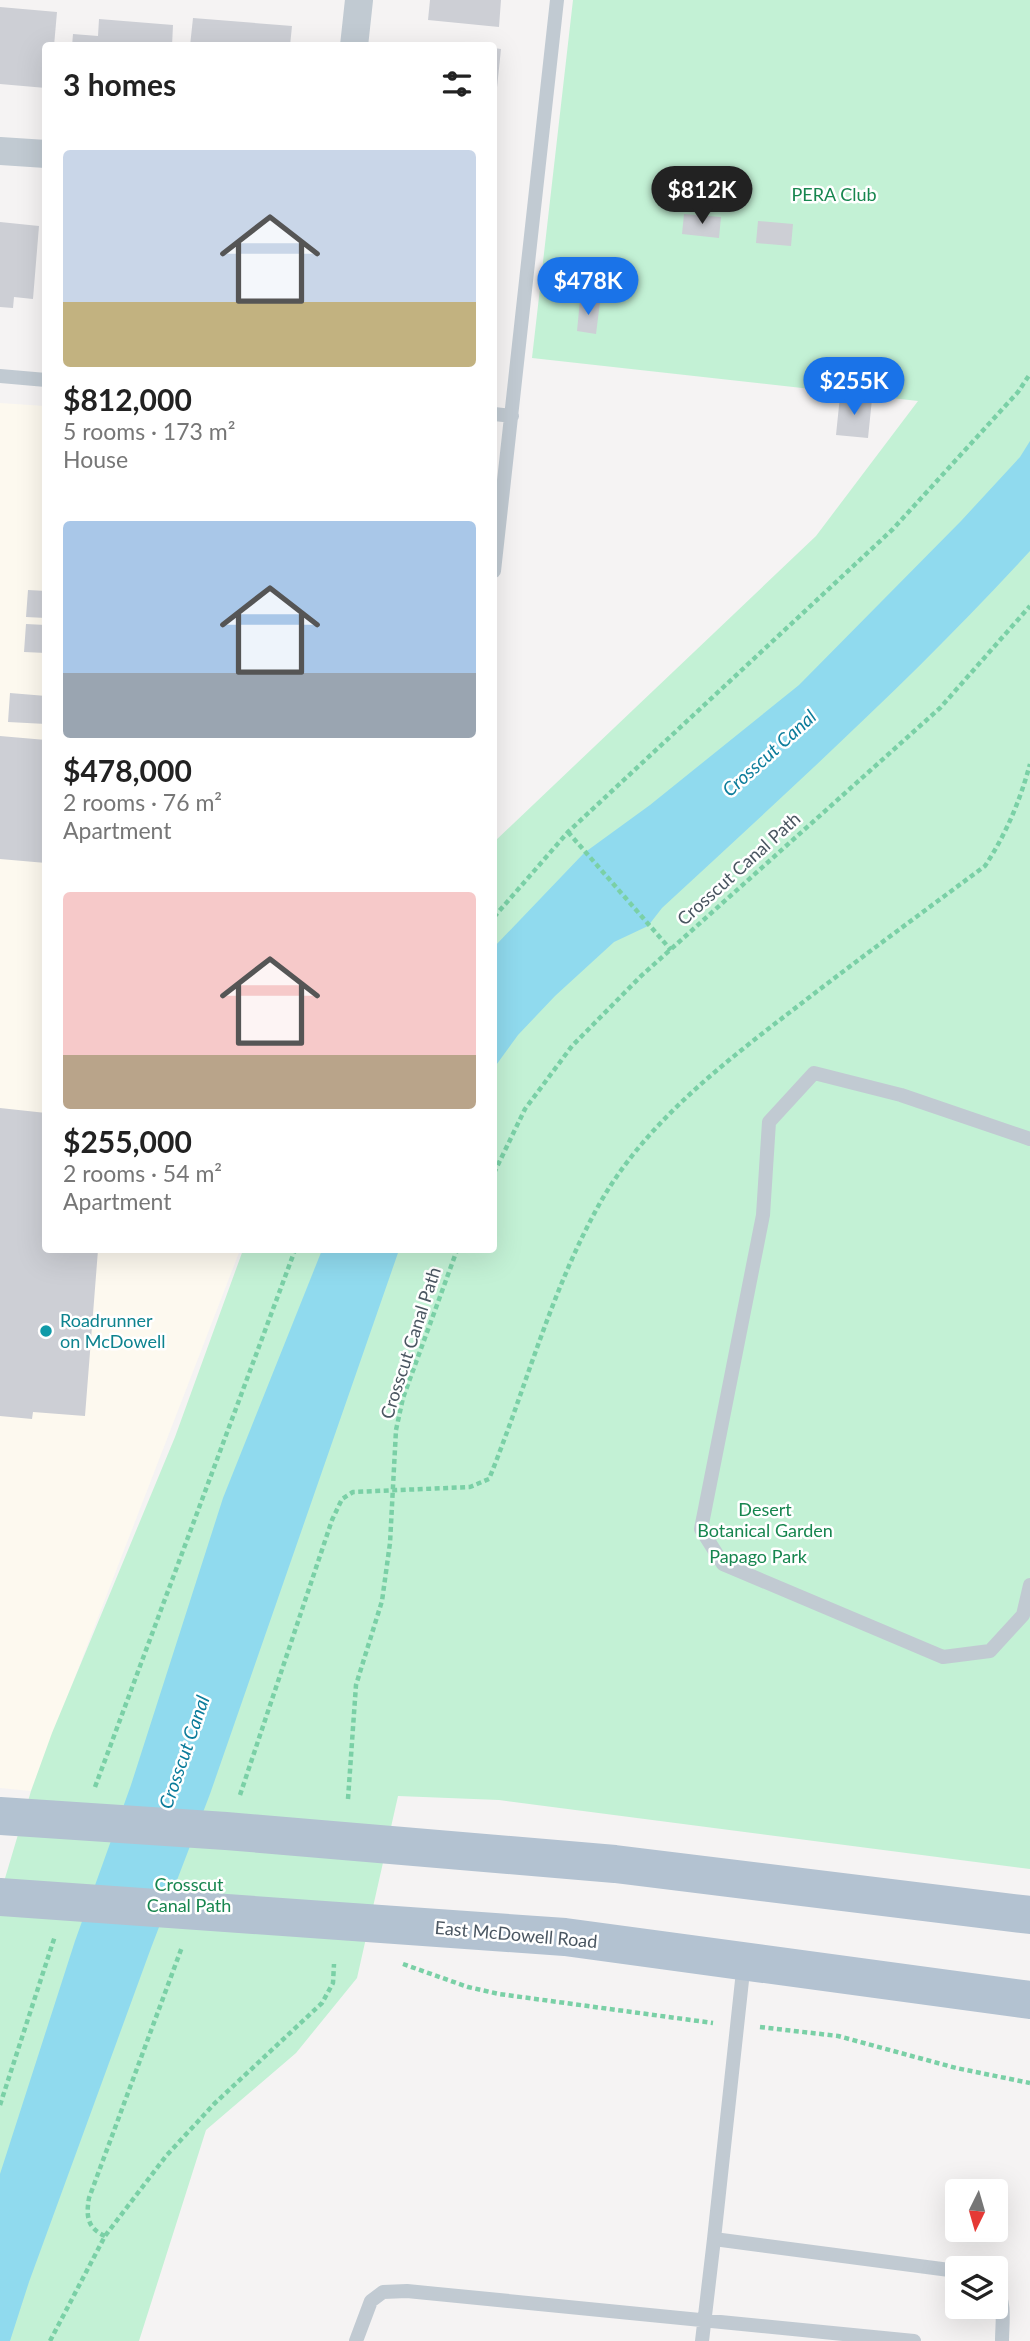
<!DOCTYPE html>
<html lang="en">
<head>
<meta charset="utf-8">
<style>
  body { margin:0; font-family:Lato,sans-serif; background:#f6f6f6; color:#222; height:100vh; display:flex; flex-direction:column; font-size:26px; white-space:nowrap }
  * { box-sizing:border-box; margin:0 }
  p { font-size:23px; color:#767676 }
  .icon { flex:none; width:38px; height:38px; fill:none; stroke:currentColor; stroke-width:2; stroke-linecap:round; stroke-linejoin:round }
  .map { position:relative; flex:1; overflow:hidden }
  .details { position:absolute; left:42px; top:42px; width:455px; height:1211px; display:flex; flex-direction:column; background:#fff; border-radius:7px; box-shadow:0 7px 28px #0002 }
  .details>* { flex:none }
  .needle { width:46px; rotate:185deg }
  .controls { position:absolute; left:945px; top:2179px; display:grid; gap:14px }
  .controls a { display:grid; place-items:center; width:63px; height:63px; border-radius:7px; background:#fff; box-shadow:0 7px 28px #0002; font-size:35px }
  .price { position:absolute; translate:-50% -60px; padding:0 16px; border-radius:24px; background:#1a73e8; color:#fff; font-size:23px; line-height:46px; filter:drop-shadow(0 2px 4px #0008) }
  .price::after { content:''; position:absolute; left:50%; top:42px; width:21px; height:16px; margin-left:-10px; background:inherit; clip-path:polygon(0 0,100% 0,50% 100%) }
  .price.on { background:#222; color:#fff }
  ul { padding:0; list-style:none }
  li { display:grid; align-content:center; gap:14px; height:371px; padding:0 21px }
  li span { display:grid; place-items:center; height:217px; border-radius:7px; color:#555 }
  li>.icon { margin-inline-start:auto }
  span .icon { width:126px; height:126px; fill:#fffc; stroke-width:1 }
  li b { font-size:30px }
  h2 { display:flex; justify-content:space-between; align-items:center; height:84px; padding:0 21px; font-size:30px }
  .map>svg:first-child { display:block }
  .commercial { fill:#fdf9ef }
  .green { fill:#c3f1d5 }
  .water { fill:#90daee }
  .building { fill:#cdcfd5 }
  .lines { fill:none; stroke-linecap:round; stroke-linejoin:round }
  .path { stroke:#7ad0a6; stroke-width:4.5; stroke-dasharray:5 3.5; stroke-linecap:butt }
  .service { stroke:#c1cad2; stroke-width:14 }
  .minor { stroke:#c1cad2; stroke-width:28 }
  .primary { stroke:#b3c2d1; stroke-width:38 }
  .culture-dot { fill:#0f9aa8; stroke:#fff; stroke-width:2.5 }
  .labels { text-anchor:middle; stroke-width:5; stroke-linejoin:round; paint-order:stroke }
  .park-label { font-size:18px; fill:#17864f; stroke:#fff }
  .street-label { font-size:18px; fill:#4a5661; stroke:#fff }
  .culture-label { font-size:18px; fill:#0d838f; stroke:#fff; text-anchor:start }
  .water-label { font-size:19px; font-style:italic; fill:#0c7c9b; stroke:#fff }
</style>
</head>
<body>
<div class="map">
<svg width="1030" height="2341" viewBox="0 0 1030 2341">
  <rect width="100%" height="100%" fill="#f5f3f3"/>
  <path class="commercial" d="M0 403 45 406 46 1250H240L31 1791 0 1788Z"/>
  <path class="green" d="M573 0H1030V1869L499 1800 398 1796 357 1978 296 2053 206 2130 139 2341H0V1895L31 1791 52 1733 175 1437 243 1250H494V842L816 536 918 401 532 358Z"/>
  <path class="water" d="M1030 441V551C915 677 787 792 662 908L648 926 614 942 555 996 518 1035 494 1068V947L584 853 650 805 799 685 961 521 1020 457Z
    M322 1250H399L210 1794 151 1948 29 2282 10 2341H0V2174L75 1941 131 1785 223 1498Z"/>
  <path class="building" d="M430 0H501L499 27 428 20Z
    M0 7 57 12 54 46H46V88L0 84Z
    M193 18 292 26 290 46H190Z
    M99 19 173 25 172 46H72L73 34 98 36Z
    M494 48 501 49 495 107H494Z
    M684 214 721 217 719 238 682 234Z
    M758 221 793 224 791 246 756 243Z
    M0 222 39 226 33 299 14 297 13 308 0 307Z
    M580 300 600 302 596 334 577 331Z
    M840 396 872 399 868 438 836 435Z
    M28 590 46 591V618L26 617Z
    M26 624 46 625V653L24 652Z
    M10 693 46 696V724L8 722Z
    M0 736 46 740V863L0 859Z
    M0 1108 46 1113V1250H98L85 1416 33 1412 32 1419 0 1416Z"/>
  <g class="lines">
    <path class="path" d="M568 832 671 950
      M494 917 568 832 893 529 1018 392 1030 374
      M494 1173 525 1109 572 1046 641 976 940 708 1030 606
      M95 1787 295 1250
      M240 1795 332 1520 342 1499 353 1492 470 1487 489 1479C526 1388 551 1290 600 1203 646 1122 725 1062 798 1006 860 958 923 912 985 866 1006 834 1020 801 1030 764
      M348 1799 356 1685 382 1601 390 1543 396 1430 403 1398 457 1250
      M403 1964 468 1987 499 1994 713 2023
      M760 2027 838 2036 956 2068 1030 2083
      M0 2105 55 1936
      M105 2236C87 2228 86 2216 89 2198L182 1947
      M50 2341 105 2236 166 2156 214 2104 322 2003 333 1983 334 1964"/>
    <path class="service" d="M0 376 46 380
      M494 414 512 416
      M494 571 557 0
      M1030 1139 901 1095 814 1073 769 1122 763 1215 701 1529 723 1564 943 1657 990 1651 1023 1615 1030 1585
      M714 2239 744 1962
      M996 2288C1006 2303 1002 2324 1002 2341
      M356 2341 371 2301 383 2292 407 2291 914 2341
      M702 2341 714 2239 957 2271"/>
    <path class="minor" d="M354 46 359 0
      M0 151 46 154"/>
    <path class="primary" d="M0 1816 226 1831 615 1864 1030 1915
      M0 1897 565 1937 1030 2000"/>
  </g>
  <circle class="culture-dot" cx="46" cy="1331" r="7"/>
  <g class="labels">
    <g class="park-label">
      <text x="834" y="201">PERA Club</text>
      <text x="765" y="1516">Desert<tspan x="765" dy="21">Botanical Garden</tspan></text>
      <text x="758" y="1563">Papago Park</text>
      <text x="189" y="1891">Crosscut<tspan x="189" dy="21">Canal Path</tspan></text>
    </g>
    <g class="street-label">
      <text transform="translate(739 869) rotate(-42)" y="6">Crosscut Canal Path</text>
      <text transform="translate(411 1343) rotate(-72)" y="6">Crosscut Canal Path</text>
      <text transform="translate(516 1935) rotate(5)" y="6">East McDowell Road</text>
    </g>
    <g class="culture-label">
      <text x="60" y="1327">Roadrunner<tspan x="60" dy="21">on McDowell</tspan></text>
    </g>
    <g class="water-label">
      <text transform="translate(769 753) rotate(-42)" y="7">Crosscut Canal</text>
      <text transform="translate(184 1752) rotate(-71)" y="7">Crosscut Canal</text>
    </g>
  </g>
</svg>
<div class="controls">
<a><svg class="needle" viewBox="-14 -14 28 28"><path d="M0-13l5 13h-10z" fill="#e53935"/><path d="M0 13l5-13h-10z" fill="#767676"/></svg></a>
<a><svg class="icon" aria-label="layers" viewBox="0 0 24 24"><path d="M12 4l9 5-9 5-9-5zM3 14l9 5 9-5"/></svg></a>
</div>
<b class="price on" style="left:702px;top:226px">$812K</b>
<b class="price" style="left:588px;top:317px">$478K</b>
<b class="price" style="left:854px;top:417px">$255K</b>
<section class="details">
<h2>3 homes<svg class="icon" aria-label="filters" viewBox="0 0 24 24"><path d="M4 7h16M4 17h16"/><circle cx="9" cy="7" r="2"/><circle cx="15" cy="17" r="2"/></svg></h2>
<ul>
<li><span style="background:linear-gradient(#c9d6e8 70%,#c2b280 0)"><svg class="icon" aria-label="home" viewBox="0 0 24 24"><path d="M3 11l9-7 9 7M6 9v11h12V9"/></svg></span><div><b>$812,000</b><p>5 rooms · 173 m²</p><p>House</p></div></li>
<li><span style="background:linear-gradient(#a9c7e8 70%,#9aa5b1 0)"><svg class="icon" aria-label="home" viewBox="0 0 24 24"><path d="M3 11l9-7 9 7M6 9v11h12V9"/></svg></span><div><b>$478,000</b><p>2 rooms · 76 m²</p><p>Apartment</p></div></li>
<li><span style="background:linear-gradient(#f6c9c9 75%,#b9a48a 0)"><svg class="icon" aria-label="home" viewBox="0 0 24 24"><path d="M3 11l9-7 9 7M6 9v11h12V9"/></svg></span><div><b>$255,000</b><p>2 rooms · 54 m²</p><p>Apartment</p></div></li>
</ul>
</section>
</div>
</body>
</html>
